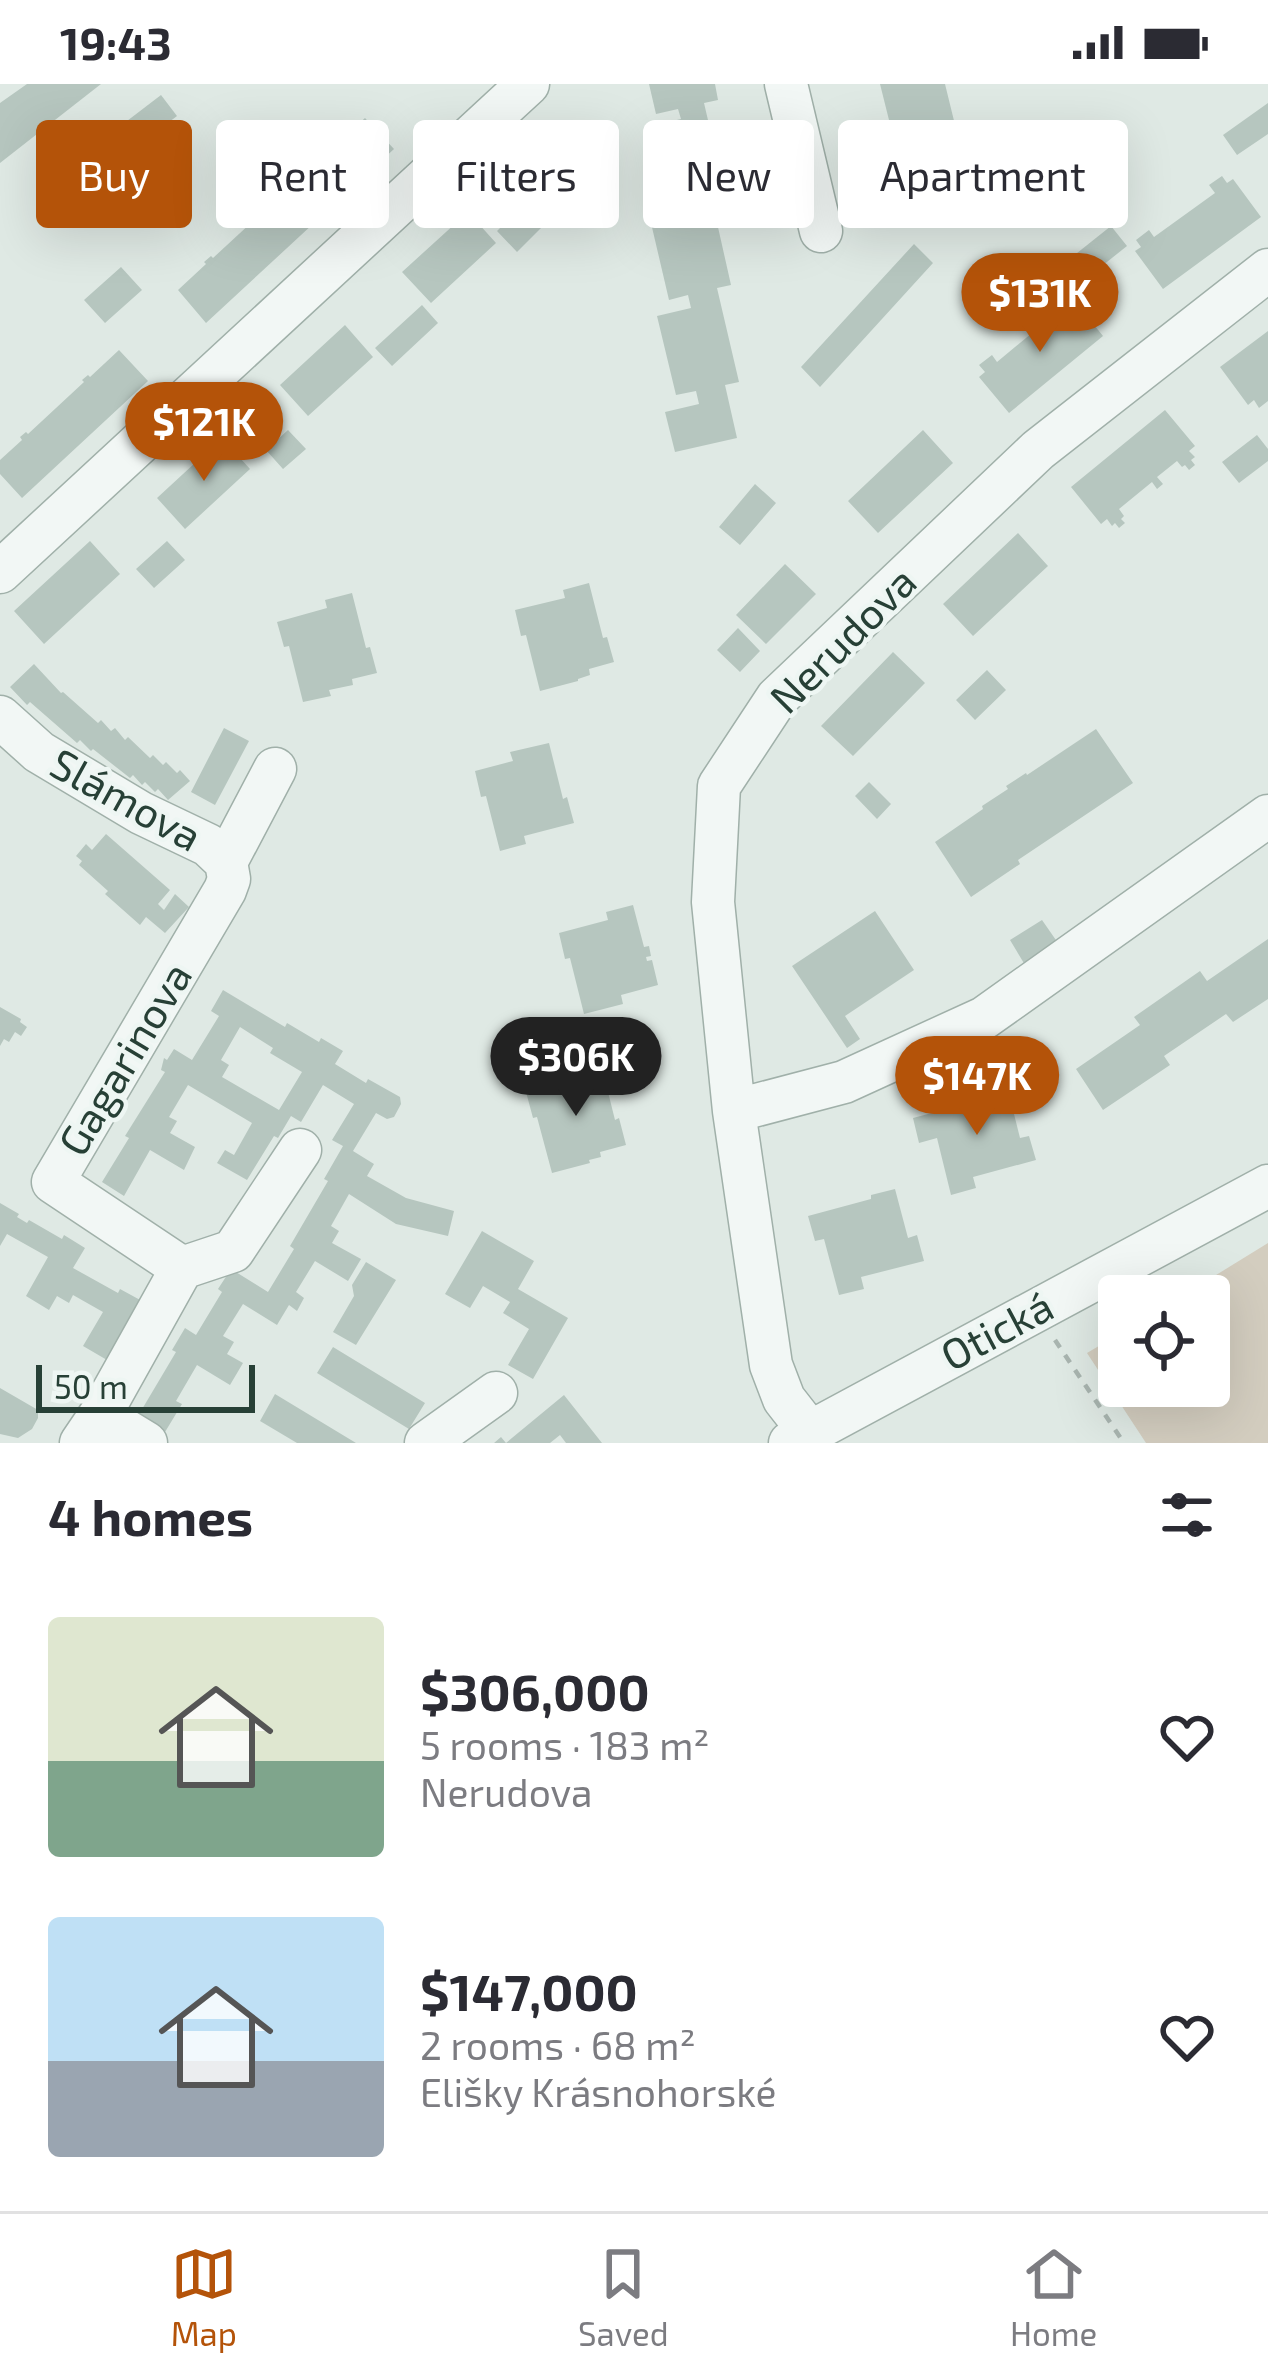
<!DOCTYPE html>
<html lang="en">
<head>
<meta charset="utf-8">
<style>
  body { margin:0; font-family:"Exo 2",sans-serif; background:#f7f7f7; color:#2b2b33; height:100vh; display:flex; flex-direction:column; font-size:45px; white-space:nowrap }
  * { box-sizing:border-box; margin:0 }
  p { font-size:39px; color:#7c7c81 }
  .icon { flex:none; width:66px; height:66px; fill:none; stroke:currentColor; stroke-width:2; stroke-linecap:round; stroke-linejoin:round }
  .map { position:relative; height:1359px; overflow:hidden }
  .sheet { display:flex; flex-direction:column; background:#fff; flex:1 }
  .sheet>* { flex:none }
  .guide { position:absolute; left:36px; top:36px; width:1197px; height:108px; display:flex; gap:24px }
  .buttons { position:absolute; left:1098px; top:1191px; display:grid; gap:24px }
  .buttons a { display:grid; place-items:center; width:132px; height:132px; border-radius:12px; background:#fff; box-shadow:0 12px 48px #0002; font-size:60px }
  .scale { position:absolute; left:36px; bottom:30px; width:219px; box-sizing:border-box; padding-left:12px; border:6px solid #274036; border-top:0; font-size:33px; line-height:42px; white-space:nowrap; color:#274036; -webkit-text-stroke:9px #eef6f3; paint-order:stroke }
  .price { position:absolute; translate:-50% -102px; padding:0 27px; border-radius:42px; background:#b45309; color:#fff; font-size:39px; line-height:78px; filter:drop-shadow(0 3px 6px #0008) }
  .price::after { content:''; position:absolute; left:50%; top:72px; width:36px; height:27px; margin-left:-18px; background:inherit; clip-path:polygon(0 0,100% 0,50% 100%) }
  .price.active { background:#222; color:#fff }
  ul { padding:0; list-style:none }
  li { display:flex; align-items:center; gap:36px; height:300px; padding:0 48px }
  li span { display:grid; place-items:center; flex:none; width:336px; height:240px; border-radius:12px; color:#555 }
  li>.icon { margin-inline-start:auto }
  span .icon { width:144px; height:144px; fill:#fffc; stroke-width:1 }
  li b { font-size:51px }
  h2 { display:flex; justify-content:space-between; align-items:center; height:144px; padding:0 48px; font-size:51px }
  .tag { padding:0 42px; border-radius:12px; background:#fff; box-shadow:0 12px 48px #0002; font-size:42px; line-height:108px }
  .tag.active { background:#b45309; color:#fff }
  .status { display:flex; justify-content:space-between; align-items:center; height:84px; padding:0 60px; background:#fff; direction:ltr }
  .status svg { height:33px; fill:currentColor }
  .menu { display:flex; justify-content:space-around; align-items:center; height:168px; border-top:3px solid #e1e1e2; background:#fff; font-size:33px; color:#7c7c81 }
  .menu a { display:grid; justify-items:center; gap:6px }
  .menu .active { color:#b45309 }
  .map>svg:first-child { display:block }
  .green { fill:#d3cdbf }
  .building { fill:#b6c6bf; fill-rule:evenodd }
  .lines { fill:none; stroke-linecap:round; stroke-linejoin:round }
  .minor-casing { stroke:#a0b0a9; stroke-width:45 }
  .path { stroke:#a9b5b0; stroke-width:4.5; stroke-dasharray:9 9; stroke-linecap:butt }
  .minor { stroke:#f2f7f5; stroke-width:42 }
  .labels { text-anchor:middle; stroke-width:9; stroke-linejoin:round; paint-order:stroke }
  .street-label { font-size:42px; fill:#274036; stroke:#eef6f3 }
</style>
</head>
<body>
<div class="status"><b>19:43</b><svg viewBox="0 0 49 12"><path d="M0 12V9h3v3zM5 12V6h3v6zM10 12V3h3v9zM15 12V0h3v12zM26 1h20v11H26zM47 4h2v5h-2z"/></svg></div>
<div class="map">
<svg width="1268" height="1359" viewBox="0 0 1268 1359">
  <rect width="100%" height="100%" fill="#dfe9e4"/>
  <path class="green" d="M1268 1159V1359H1146L1087 1269 1119 1250V1302H1209V1212H1182Z"/>
  <path class="building" d="M27 0H101L0 79V19Z
    M649 0H715L718 16 704 19 725 109 711 112 731 201 717 204 739 298 725 301 737 354 675 368 665 328 699 320 696 307 676 311 657 232 691 224 688 211 669 216 651 139 686 131 683 120 663 125 644 44 681 35 678 25 656 30Z
    M880 0H945L957 49 941 53 955 105 893 120 884 80 917 72 914 60 896 64Z
    M161 11 177 32 143 58 127 37Z
    M1268 19V50L1237 71 1223 51Z
    M365 34 394 65 206 239 178 206 206 180 204 178 211 172 213 174 268 123 266 121 273 115 275 117 330 66 328 64 335 58 337 60Z
    M1222 92 1227 99 1233 95 1261 133 1163 205 1135 167 1141 163 1136 156 1149 146 1154 153 1215 109 1209 101Z
    M521 123 542 143 517 168 497 147Z
    M468 128 496 159 431 219 402 188Z
    M1111 142 1127 162 1068 209 1052 189Z
    M914 160 933 179 820 303 801 283Z
    M121 183 142 206 105 239 84 216Z
    M1062 213 1067 220 1073 215 1103 252 1009 329 979 293 985 288 979 281 992 271 997 278 1055 230 1049 223Z
    M422 221 438 239 392 282 375 264Z
    M345 241 373 273 308 332 280 301Z
    M1268 247V317L1259 324 1254 316 1248 321 1220 283Z
    M119 266 148 297 22 414 0 390V376L22 356 20 353 26 348 28 350 84 298 82 296 88 291 90 293Z
    M1165 326 1195 362 1189 367 1195 373 1191 376 1195 381 1189 386 1185 381 1182 383 1177 377 1157 393 1163 400 1157 405 1152 398 1119 425 1124 432 1121 435 1125 439 1119 444 1115 439 1112 442 1107 435 1101 440 1071 403Z
    M288 346 306 365 283 385 266 366Z
    M923 346 953 379 878 449 848 417Z
    M1257 351 1268 365V377L1239 399 1222 378Z
    M222 354 250 385 185 445 157 414Z
    M755 400 776 419 740 461 719 443Z
    M1018 449 1048 482 973 552 943 520Z
    M90 457 120 490 44 560 14 527Z
    M167 457 185 476 154 504 136 485Z
    M785 480 816 510 766 560 736 531Z
    M589 499 603 554 607 553 614 578 589 585 590 591 578 595V597L540 607 526 551 521 552 515 526 565 514 563 506Z
    M352 509 366 564 370 563 377 589 352 595 353 601 329 606 331 612 303 618 289 562 284 563 277 538 327 524 325 516Z
    M738 544 760 567 740 588 717 566Z
    M893 568 925 599 853 672 821 642Z
    M34 580 61 609 63 608 98 639 101 636 111 647 115 644 125 656 128 653 150 674 153 671 163 681 166 678 177 689 180 686 190 697 168 716 158 705 155 708 145 698 142 701 133 691 130 694 93 665 91 667 80 656 77 659 30 618 27 621 10 603Z
    M987 586 1006 606 975 636 956 616Z
    M224 644 249 657 215 721 191 708Z
    M1096 645 1133 699 1018 776 1020 780 971 813 935 758 983 725 982 722 1008 705 1006 702 1026 689 1027 691Z
    M549 659 563 715 567 713 574 739 524 752 526 760 500 767 486 712 481 713 475 687 513 677 510 668Z
    M869 698 891 720 877 735 855 712Z
    M106 750 170 806 158 820 164 826 175 810 189 823 165 849 146 833 140 841 105 810 108 807 79 781 82 777 76 772 86 760 92 766Z
    M633 821 644 863 649 862 651 872 646 873 647 877 652 876 658 901 621 911 623 920 584 930 570 874 565 875 559 849 608 836 606 828Z
    M875 827 914 886 845 932 860 955 847 964 792 882Z
    M1042 836 1058 859 1025 881 1010 856Z
    M1268 855V915L1233 938 1226 930 1164 972 1170 981 1103 1026 1076 985 1140 941 1134 933 1200 887 1207 897Z
    M223 906 285 943 287 939 319 958 321 954 343 967 335 980 366 999 368 995 400 1013 401 1020 394 1033 387 1035 376 1029 353 1067 374 1080 367 1092 406 1114 454 1127 448 1152 396 1140 349 1110 331 1142 339 1147 332 1159 361 1175 348 1197 315 1177 296 1208 304 1214 297 1227 289 1221 277 1241 243 1220 223 1252 234 1258 227 1270 243 1279 230 1301 197 1281 176 1317 182 1320 165 1348 138 1332 176 1268 172 1266 185 1244 196 1251 222 1208 218 1205 231 1185 268 1208 294 1165 290 1162 328 1097 324 1095 343 1062 332 1056 354 1020 323 1001 301 1038 291 1032 278 1054 274 1052 247 1096 217 1079 225 1066 234 1071 252 1039 188 1001 169 1033 177 1037 170 1049 195 1063 184 1086 150 1066 124 1112 102 1098 129 1054 125 1052 165 988 161 986 164 974 167 976 174 965 192 976 219 932 211 927ZM240 943 273 964 270 969 302 988 279 1026 222 993 229 981 221 976Z
    M0 923 21 935 20 938 27 943 21 952 15 948 9 958 4 955 0 962Z
    M601 980 615 1036 619 1034 626 1061 600 1068 601 1073 589 1076 590 1079 552 1089 537 1033 533 1034 526 1008 576 995 574 987Z
    M1008 1004 1009 1008 1019 1006 1024 1024 1013 1026 1020 1054 1029 1052 1036 1076 973 1093 976 1104 951 1111 937 1054 919 1059 913 1034 984 1015 983 1011Z
    M895 1105 908 1154 917 1151 924 1177 861 1193 864 1205 839 1211 824 1155 815 1157 808 1132 871 1115V1111Z
    M0 1119 19 1130 17 1133 27 1139 29 1136 62 1155 64 1151 85 1164 73 1184 118 1209 120 1205 142 1217 107 1276 83 1262 103 1228 73 1211 69 1219 57 1212 49 1226 26 1212 48 1173 7 1150 0 1162Z
    M482 1147 534 1177 518 1205 568 1234 533 1295 508 1281 529 1245 503 1229 510 1218 483 1202 470 1224 445 1210Z
    M366 1178 396 1196 356 1261 333 1248 354 1212 352 1201Z
    M333 1263 425 1319 409 1345 317 1289Z
    M0 1304 38 1326V1334L32 1345 18 1354 0 1350Z
    M275 1310 356 1359H297L260 1337Z
    M564 1311 602 1359H566L560 1351 550 1359H494L501 1353 506 1359Z"/>
  <g class="lines">
    <defs>
      <path id="minor" d="M786 0 821 147
        M0 488 528 0
        M0 633 39 668 141 729 208 761 226 778 275 685
        M734 1027 844 998 984 934 1268 732
        M182 1184 233 1167 300 1066
        M100 1331 146 1359
        M809 1347 784 1315 771 1281 734 1027 713 818 719 702 777 614 1038 366 1268 186
        M81 1359 100 1331 182 1184 53 1098 225 806 229 795 226 778
        M426 1359 496 1309
        M790 1359 1268 1102"/>
    </defs>
    <use href="#minor" class="minor-casing"/>
    <path class="path" d="M1055 1256 1124 1359"/>
    <use href="#minor" class="minor"/>
  </g>
  <g class="labels">
    <g class="street-label">
      <text transform="translate(843 556) rotate(-45)" y="15">Nerudova</text>
      <text transform="translate(126 716) rotate(29)" y="15">Slámova</text>
      <text transform="translate(125 975) rotate(-59)" y="15">Gagarinova</text>
      <text transform="translate(997 1247) rotate(-28)" y="15">Otická</text>
    </g>
  </g>
</svg>
<div class="buttons">
<a><svg class="icon" aria-label="locate" viewBox="0 0 24 24"><circle cx="12" cy="12" r="6"/><path d="M12 2v4M12 18v4M2 12h4M18 12h4"/></svg></a>
</div>
<div class="scale">50 m</div>
<b class="price" style="left:1040px;top:271px">$131K</b>
<b class="price" style="left:204px;top:400px">$121K</b>
<b class="price active" style="left:576px;top:1035px">$306K</b>
<b class="price" style="left:977px;top:1054px">$147K</b>
<div class="guide">
<a class="tag active">Buy</a>
<a class="tag">Rent</a>
<a class="tag">Filters</a>
<a class="tag">New</a>
<a class="tag">Apartment</a>
</div>
</div>
<section class="sheet">
<h2>4 homes<svg class="icon" aria-label="filters" viewBox="0 0 24 24"><path d="M4 7h16M4 17h16"/><circle cx="9" cy="7" r="2"/><circle cx="15" cy="17" r="2"/></svg></h2>
<ul>
<li><span style="background:linear-gradient(#dfe7d0 60%,#7fa58c 0)"><svg class="icon" aria-label="home" viewBox="0 0 24 24"><path d="M3 11l9-7 9 7M6 9v11h12V9"/></svg></span><div><b>$306,000</b><p>5 rooms · 183 m²</p><p>Nerudova</p></div><svg class="icon" aria-label="heart" viewBox="0 0 24 24"><path d="M12 20l-8-8c-3-5 5-10 8-4 3-6 11-1 8 4z"/></svg></li>
<li><span style="background:linear-gradient(#bfe0f5 60%,#9aa5b1 0)"><svg class="icon" aria-label="home" viewBox="0 0 24 24"><path d="M3 11l9-7 9 7M6 9v11h12V9"/></svg></span><div><b>$147,000</b><p>2 rooms · 68 m²</p><p>Elišky Krásnohorské</p></div><svg class="icon" aria-label="heart" viewBox="0 0 24 24"><path d="M12 20l-8-8c-3-5 5-10 8-4 3-6 11-1 8 4z"/></svg></li>
</ul>
</section>
<nav class="menu">
<a class="active"><svg class="icon" aria-label="map" viewBox="0 0 24 24"><path d="M3 6l6-2 6 2 6-2v14l-6 2-6-2-6 2zM9 4v14M15 6v14"/></svg>Map</a>
<a><svg class="icon" aria-label="saved" viewBox="0 0 24 24"><path d="M7 4h10v16l-5-4-5 4z"/></svg>Saved</a>
<a><svg class="icon" aria-label="home" viewBox="0 0 24 24"><path d="M3 11l9-7 9 7M6 9v11h12V9"/></svg>Home</a>
</nav>
</body>
</html>
